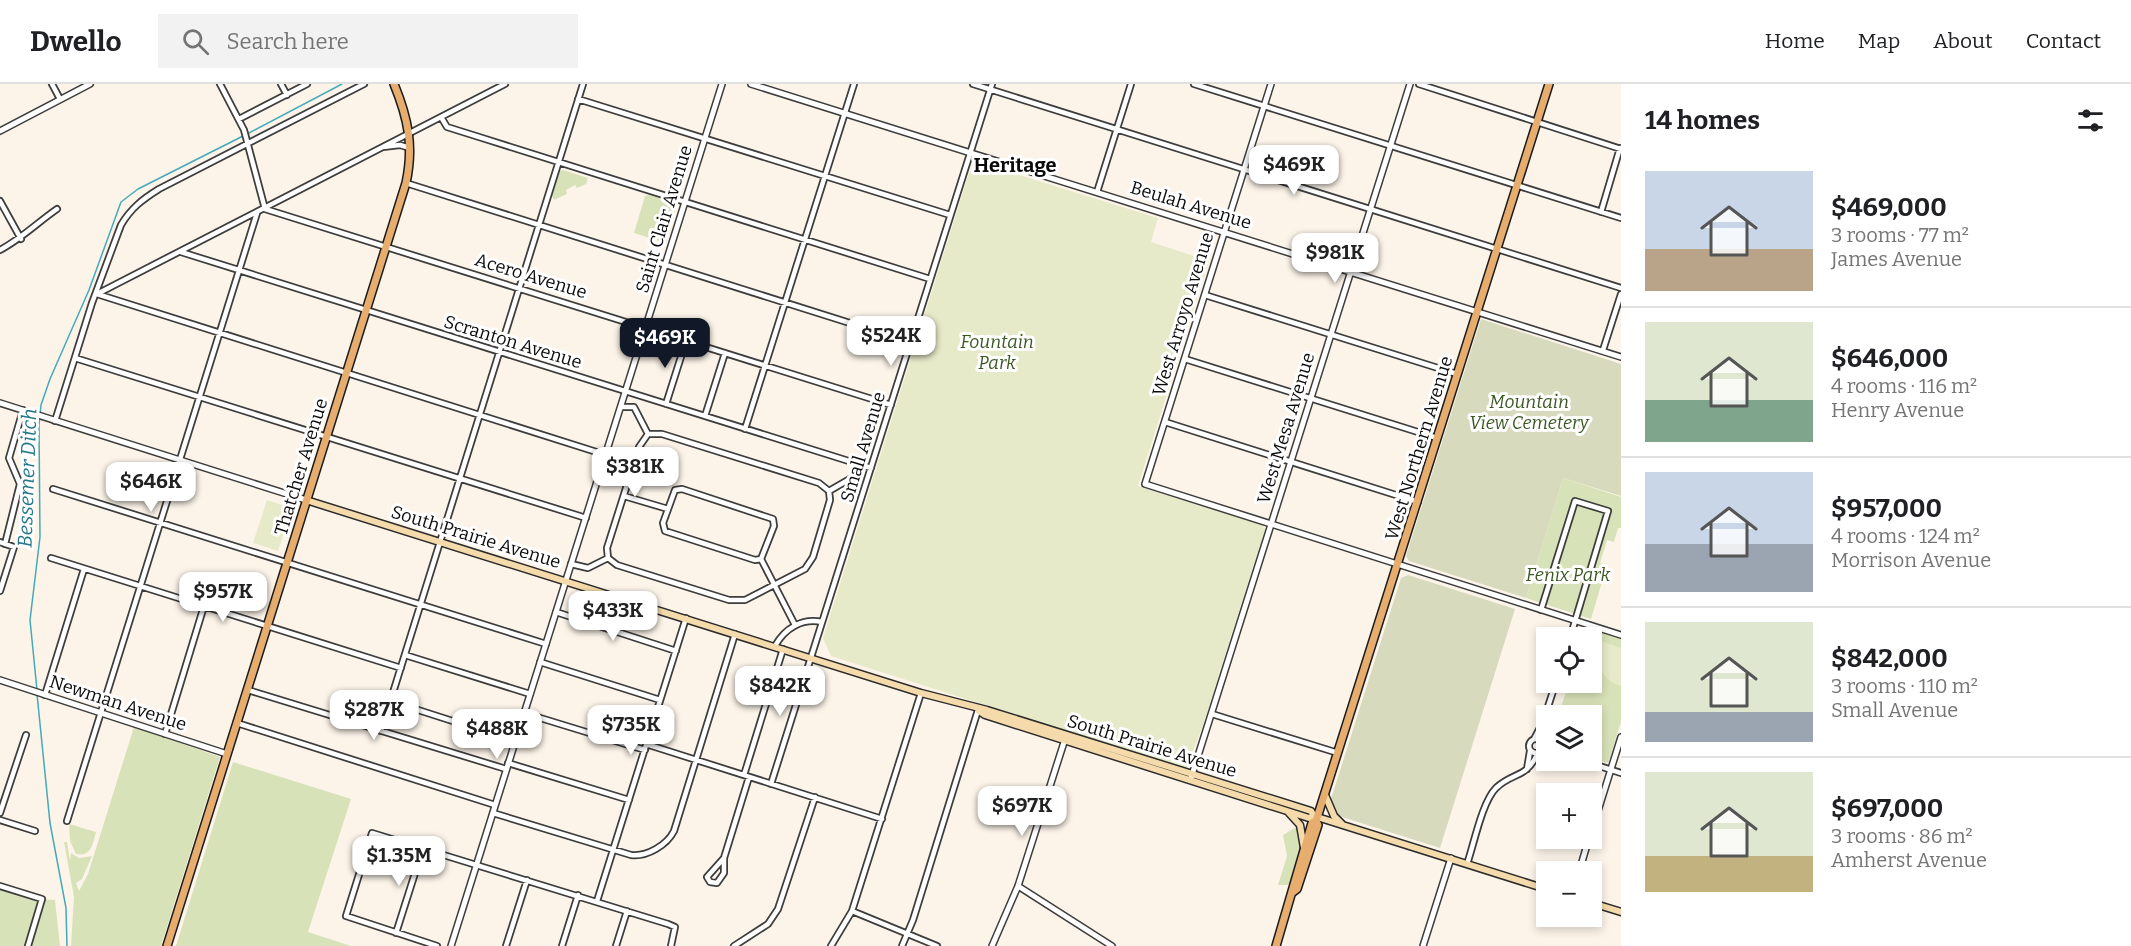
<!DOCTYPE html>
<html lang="en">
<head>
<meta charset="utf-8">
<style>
  body { margin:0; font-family:Bitter,serif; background:#f2f2f2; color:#202124; height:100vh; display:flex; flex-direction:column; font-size:22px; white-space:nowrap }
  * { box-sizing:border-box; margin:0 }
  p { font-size:20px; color:#757577 }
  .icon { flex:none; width:33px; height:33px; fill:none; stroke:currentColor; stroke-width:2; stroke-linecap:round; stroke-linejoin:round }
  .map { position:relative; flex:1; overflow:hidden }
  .panel { display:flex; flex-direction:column; background:#fff; width:510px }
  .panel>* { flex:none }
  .tools { position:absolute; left:1536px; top:543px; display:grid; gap:12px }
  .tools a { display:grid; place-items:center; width:66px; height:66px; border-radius:0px; background:#fff; box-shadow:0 3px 9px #0003; font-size:30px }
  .price { position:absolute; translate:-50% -51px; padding:0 14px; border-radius:12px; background:#fff; color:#222; font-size:20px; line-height:39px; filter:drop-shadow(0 2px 3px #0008) }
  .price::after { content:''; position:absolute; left:50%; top:36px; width:18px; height:14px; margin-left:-9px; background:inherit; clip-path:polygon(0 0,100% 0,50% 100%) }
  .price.current { background:#111827; color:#fff }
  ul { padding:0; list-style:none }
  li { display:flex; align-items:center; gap:18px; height:150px; padding:0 24px }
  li+li { border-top:2px solid #e0e0e0 }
  li span { display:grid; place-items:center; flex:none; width:168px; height:120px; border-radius:0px; color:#555 }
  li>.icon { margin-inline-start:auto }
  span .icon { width:72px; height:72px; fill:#fffc; stroke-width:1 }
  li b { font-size:26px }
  h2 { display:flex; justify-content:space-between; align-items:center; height:72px; padding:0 24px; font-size:26px }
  header { display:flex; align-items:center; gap:36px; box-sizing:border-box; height:84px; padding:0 30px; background:#fff; border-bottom:2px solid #e0e0e0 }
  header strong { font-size:28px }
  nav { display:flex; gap:33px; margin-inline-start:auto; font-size:21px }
  .search { width:420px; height:54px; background:#f2f2f2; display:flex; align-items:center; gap:15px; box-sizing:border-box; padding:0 21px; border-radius:0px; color:#757577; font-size:22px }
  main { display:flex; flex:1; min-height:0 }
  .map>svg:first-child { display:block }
  .green { fill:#d8e2b8 }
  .cemetery { fill:#d8dabe }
  .pitch { fill:#e7eac9 }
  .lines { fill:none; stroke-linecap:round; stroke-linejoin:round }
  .stream { stroke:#44a9bb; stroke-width:1.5 }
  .minor-casing { stroke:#3d3d3d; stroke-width:8 }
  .tertiary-casing { stroke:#3d3d3d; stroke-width:8 }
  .secondary-casing { stroke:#2c2c2c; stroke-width:9 }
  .primary-casing { stroke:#1b1b1b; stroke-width:10 }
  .minor { stroke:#fff; stroke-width:4.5 }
  .tertiary { stroke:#fff; stroke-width:5 }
  .secondary { stroke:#f5dbac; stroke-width:6 }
  .primary { stroke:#e7ad6e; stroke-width:7 }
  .labels { text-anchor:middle; stroke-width:6; stroke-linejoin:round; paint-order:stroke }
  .street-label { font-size:18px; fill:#0a0a0a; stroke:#fff }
  .park-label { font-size:18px; font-style:italic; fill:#3b5823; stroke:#fff }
  .neighbourhood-label { font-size:20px; font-weight:bold; fill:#0a0a0a; stroke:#fff }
  .water-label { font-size:20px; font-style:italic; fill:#24778b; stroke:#fff }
</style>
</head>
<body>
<header>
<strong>Dwello</strong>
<div class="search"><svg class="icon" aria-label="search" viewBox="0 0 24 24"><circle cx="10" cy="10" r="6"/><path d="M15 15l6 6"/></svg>Search here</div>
<nav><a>Home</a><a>Map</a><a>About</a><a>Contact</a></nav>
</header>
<main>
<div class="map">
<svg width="1621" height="862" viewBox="0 0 1621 862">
  <rect width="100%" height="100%" fill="#fcf4e9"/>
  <path class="green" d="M563 86 588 94 586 100 577 104 575 101 566 106 567 110 554 116 552 112 560 87Z
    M650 111 677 121 666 159 634 149 645 112Z
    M1563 394 1621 413V444H1618L1614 458 1607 456 1600 479 1607 481 1591 535 1526 514Z
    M1586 544 1621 555V638L1608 679 1592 674V632H1558L1569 599 1592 598V554L1583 553Z
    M134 643 220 673 161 862H71L74 813 64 758H67L70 777 71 769 79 774 92 772 82 795 76 799 79 807 88 790Z
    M233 678 351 715 308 848 351 862H176Z
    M69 740 96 748C93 760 91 773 76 770L70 757Z
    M1298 742 1301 761 1291 798 1288 801H1278L1287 772 1283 751Z
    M0 805 34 815 55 816 60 862H0Z"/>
  <path class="cemetery" d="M1481 235 1621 280V412L1563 394 1526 514 1409 477 1406 472Z
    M1408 491 1515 525 1440 764 1342 733 1336 729 1331 715 1401 494Z"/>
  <path class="pitch" d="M980 79 1158 134 1151 158 1209 177 1138 402 1262 441 1265 445 1203 641 1186 685 831 572 823 554 969 89Z
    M267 416 292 424 278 467 253 459Z
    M1601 557 1621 564V602C1600 595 1594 578 1601 557Z"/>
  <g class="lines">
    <path class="stream" d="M247 50 342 0
      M37 606 30 536 40 453 39 341 41 321 50 295 89 206 121 118 138 105 243 52
      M37 610 50 739 66 824 67 862"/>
    <defs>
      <path id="minor" d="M52 0 60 15
        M220 0 244 46 265 125 891 321
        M281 0 287 11
        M973 0 1621 204
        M1194 0 1621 134
        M1419 0 1621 65
        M578 15 950 131
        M441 33 447 43 479 53 930 195
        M239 35 307 0
        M383 63 400 61 410 64
        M406 99 910 258
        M1097 108 1131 0
        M0 117 21 155
        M1601 128 1620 64
        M0 166C21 155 37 139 57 125
        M181 168 871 384
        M97 210 606 371
        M97 210 505 0
        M1205 211 1457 290
        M1603 266 1621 210
        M75 274 586 434
        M1185 275 1437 354
        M666 320 686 257
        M621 323H634L648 350H662L819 399 829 407
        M705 332 725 269
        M55 337 92 219 121 141C131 124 143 115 159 105L364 0
        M1165 338 1418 418
        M745 345 854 0
        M53 405 546 560
        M624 412 668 425
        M0 458 14 463 0 507
        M5 460 20 400 9 374 23 326
        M51 474 401 584
        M608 474 607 464 639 363 648 350
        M761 475 755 476 665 447 663 439 675 406 682 405 773 435 774 442 761 475 795 541
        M571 480 588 484 608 474 617 481 729 516H745L805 485 813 473 830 416 829 407 855 392 857 380
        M1541 526 1575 417 1608 427 1570 554
        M556 528 676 567
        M775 562C785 544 802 534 822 538
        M405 571 530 610
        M540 578 660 616
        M248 606 506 685
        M45 611 84 485
        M390 617 515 657
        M524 629 645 666
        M1212 630 1338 669
        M237 639 495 721
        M381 647 583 0
        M165 650 204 522
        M1534 655 1543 638
        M1529 662a7 7 0 1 1 14 0a7 7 0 1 1-14 0Z
        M1542 659 1543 638 1556 598
        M646 660 882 735
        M1581 676 1621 689
        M508 679 629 716
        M1527 685 1530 667
        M744 691 783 565
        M771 700 992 0
        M0 729 26 651
        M493 729 631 771C647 773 667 761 674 747L735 550
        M0 736 35 747
        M67 737 257 129
        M724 774 707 793 710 798 717 799 724 789V774L749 693
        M1467 780C1474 760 1482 718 1496 704 1514 687 1525 696 1538 669
        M0 802 42 815 28 862
        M597 817 686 534
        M852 827 937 862
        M396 849 423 764
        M437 862 346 832 372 749 668 840 675 843 671 862
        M506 862 527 796
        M562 862 578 811
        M616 862 627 827
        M734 862 768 840 778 825 815 713
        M831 862 852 827 921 609
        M902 862 913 836 978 626"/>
      <path id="tertiary" d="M751 0 1621 273
        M1271 0 1145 400 1621 551
        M0 47 90 0
        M0 319 306 416
        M0 596 227 670
        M1191 694 1410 0
        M1592 746 1621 653
        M1579 788 1589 754
        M1018 802 1112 862
        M451 862 722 0
        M992 862 1018 802 1066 652
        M1423 862 1451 774"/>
      <path id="secondary" d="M306 416 921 609 987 626 1311 727 1314 732
        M979 627 985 631 1309 734 1314 732 1546 805
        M1325 711 1334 732 1342 740
        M1289 729 1300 741 1304 764
        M1592 819 1621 828"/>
      <path id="primary" d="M1293 808 1297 805 1318 741 1316 737 1549 0
        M167 862 406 99C414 62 408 34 394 0
        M1276 862 1312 739 1316 737"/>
    </defs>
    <use href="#minor" class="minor-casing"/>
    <use href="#tertiary" class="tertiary-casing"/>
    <use href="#secondary" class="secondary-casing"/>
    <use href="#primary" class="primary-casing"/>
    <use href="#minor" class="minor"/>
    <use href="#tertiary" class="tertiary"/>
    <use href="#secondary" class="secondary"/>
    <use href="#primary" class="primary"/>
  </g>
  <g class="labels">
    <g class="street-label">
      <text transform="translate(1191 121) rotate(17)" y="6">Beulah Avenue</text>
      <text transform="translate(664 135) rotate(-73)" y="6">Saint Clair Avenue</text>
      <text transform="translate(531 192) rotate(17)" y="6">Acero Avenue</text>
      <text transform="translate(1183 230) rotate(-73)" y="6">West Arroyo Avenue</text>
      <text transform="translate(513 258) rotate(17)" y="6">Scranton Avenue</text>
      <text transform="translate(1286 344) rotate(-73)" y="6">West Mesa Avenue</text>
      <text transform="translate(863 363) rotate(-73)" y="6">Small Avenue</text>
      <text transform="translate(1419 364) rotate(-73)" y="6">West Northern Avenue</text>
      <text transform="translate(301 383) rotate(-73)" y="6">Thatcher Avenue</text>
      <text transform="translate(476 453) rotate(17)" y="6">South Prairie Avenue</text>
      <text transform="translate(118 619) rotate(18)" y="6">Newman Avenue</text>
      <text transform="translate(1152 662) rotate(17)" y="6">South Prairie Avenue</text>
    </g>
    <g class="park-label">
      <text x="997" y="264">Fountain<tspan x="997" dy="21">Park</tspan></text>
      <text x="1529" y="324">Mountain<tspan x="1529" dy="21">View Cemetery</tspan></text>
      <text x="1568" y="497">Fenix Park</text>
    </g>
    <g class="neighbourhood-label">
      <text x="1015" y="88">Heritage</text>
    </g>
    <g class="water-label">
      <text transform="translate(27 394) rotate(-88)" y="7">Bessemer Ditch</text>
    </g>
  </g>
</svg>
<div class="tools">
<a><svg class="icon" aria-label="locate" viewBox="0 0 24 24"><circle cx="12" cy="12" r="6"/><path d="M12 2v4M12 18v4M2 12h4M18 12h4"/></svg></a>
<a><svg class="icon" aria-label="layers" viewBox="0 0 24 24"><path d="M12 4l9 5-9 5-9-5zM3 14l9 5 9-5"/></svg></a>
<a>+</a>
<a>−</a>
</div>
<b class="price" style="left:1294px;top:112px">$469K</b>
<b class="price" style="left:1335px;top:200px">$981K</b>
<b class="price" style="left:891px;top:283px">$524K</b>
<b class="price current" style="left:665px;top:285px">$469K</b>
<b class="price" style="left:635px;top:414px">$381K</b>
<b class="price" style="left:151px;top:429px">$646K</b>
<b class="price" style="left:223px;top:539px">$957K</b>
<b class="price" style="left:613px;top:558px">$433K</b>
<b class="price" style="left:780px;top:633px">$842K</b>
<b class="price" style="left:374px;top:657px">$287K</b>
<b class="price" style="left:631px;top:672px">$735K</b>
<b class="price" style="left:497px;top:676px">$488K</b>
<b class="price" style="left:1022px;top:753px">$697K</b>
<b class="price" style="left:399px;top:803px">$1.35M</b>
</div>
<section class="panel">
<h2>14 homes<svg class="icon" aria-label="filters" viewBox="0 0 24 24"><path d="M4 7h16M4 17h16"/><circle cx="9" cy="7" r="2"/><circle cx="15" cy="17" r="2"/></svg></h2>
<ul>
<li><span style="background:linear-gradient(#c9d6e8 65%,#b9a48a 0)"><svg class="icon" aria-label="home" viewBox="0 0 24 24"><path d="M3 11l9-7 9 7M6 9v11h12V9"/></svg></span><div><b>$469,000</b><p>3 rooms · 77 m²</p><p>James Avenue</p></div></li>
<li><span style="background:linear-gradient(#dfe7d0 65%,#7fa58c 0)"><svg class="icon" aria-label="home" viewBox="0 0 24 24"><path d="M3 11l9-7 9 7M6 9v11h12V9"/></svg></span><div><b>$646,000</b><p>4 rooms · 116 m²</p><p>Henry Avenue</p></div></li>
<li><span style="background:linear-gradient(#c9d6e8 60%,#9aa5b1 0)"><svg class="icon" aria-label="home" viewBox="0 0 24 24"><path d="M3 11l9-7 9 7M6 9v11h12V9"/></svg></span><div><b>$957,000</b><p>4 rooms · 124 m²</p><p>Morrison Avenue</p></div></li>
<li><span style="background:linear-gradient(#dfe7d0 75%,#9aa5b1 0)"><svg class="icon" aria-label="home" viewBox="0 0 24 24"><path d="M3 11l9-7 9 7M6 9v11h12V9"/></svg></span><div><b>$842,000</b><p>3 rooms · 110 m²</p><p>Small Avenue</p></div></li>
<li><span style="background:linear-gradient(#dfe7d0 70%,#c2b280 0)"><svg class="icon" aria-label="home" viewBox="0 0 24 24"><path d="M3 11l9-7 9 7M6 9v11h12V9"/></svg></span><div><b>$697,000</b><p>3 rooms · 86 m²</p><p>Amherst Avenue</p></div></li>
</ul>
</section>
</main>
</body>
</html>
